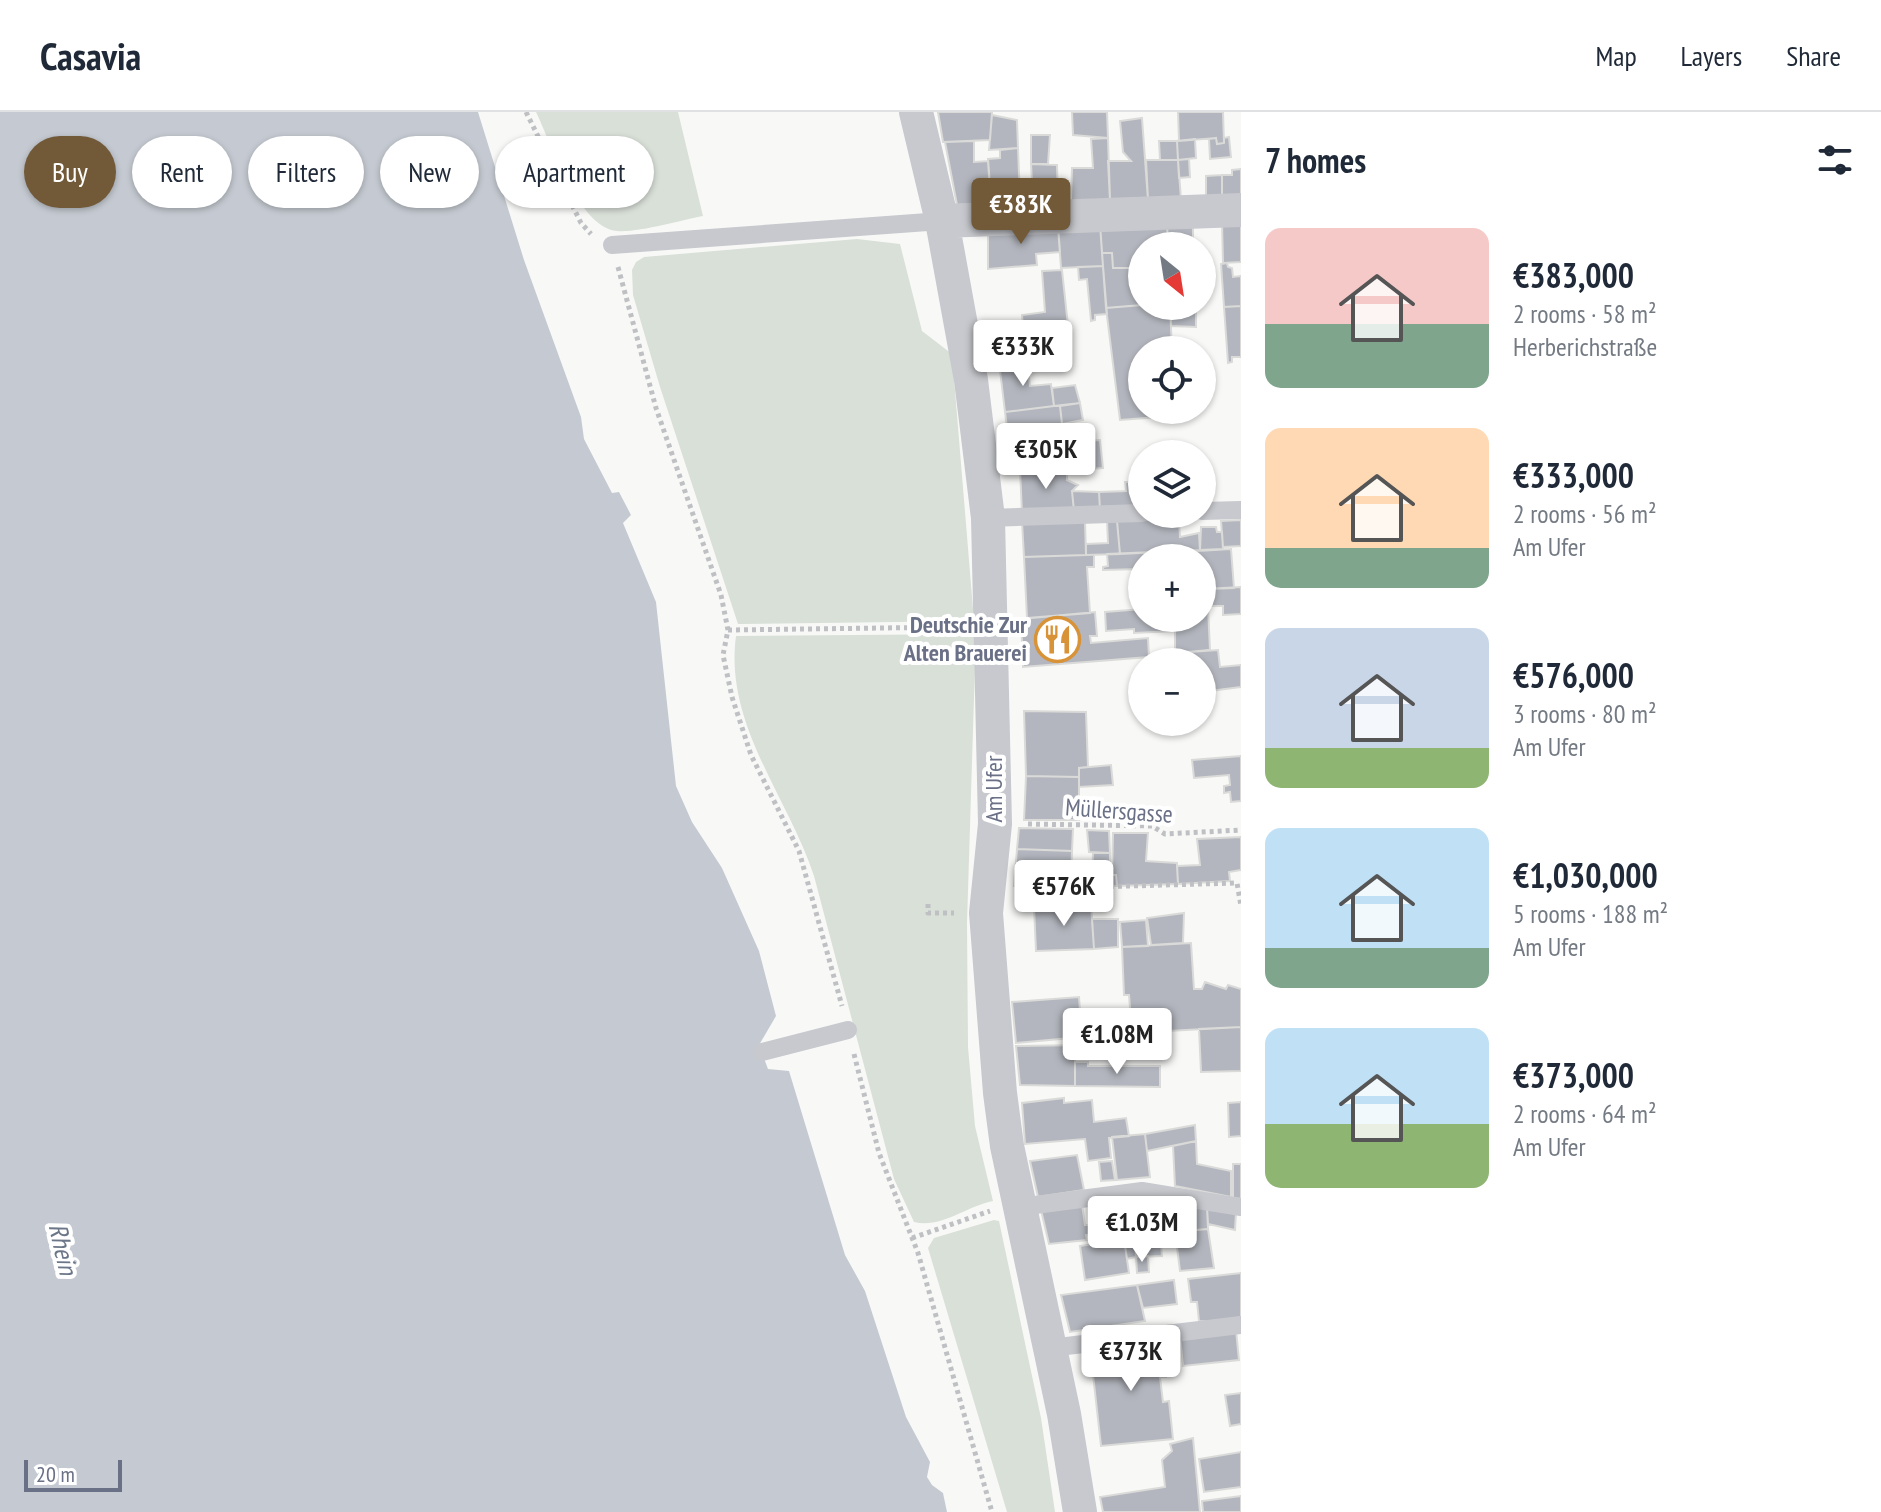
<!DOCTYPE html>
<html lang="en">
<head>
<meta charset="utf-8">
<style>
  body { margin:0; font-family:"PT Sans Narrow",sans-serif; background:#f2f2f3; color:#1f2937; height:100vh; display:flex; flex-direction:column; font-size:30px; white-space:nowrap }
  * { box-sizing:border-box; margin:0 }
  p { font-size:26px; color:#747a83 }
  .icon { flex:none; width:44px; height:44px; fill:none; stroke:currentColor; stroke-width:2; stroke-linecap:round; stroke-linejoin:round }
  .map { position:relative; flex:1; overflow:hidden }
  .drawer { display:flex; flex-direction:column; background:#fff; width:640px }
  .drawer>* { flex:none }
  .hud { position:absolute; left:24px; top:24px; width:760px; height:72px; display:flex; gap:16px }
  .needle { width:52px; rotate:150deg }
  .fabs { position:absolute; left:1128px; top:120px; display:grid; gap:16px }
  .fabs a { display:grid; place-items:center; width:88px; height:88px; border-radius:50%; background:#fff; box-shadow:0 2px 6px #0004; font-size:40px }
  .scale { position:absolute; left:24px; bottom:20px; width:98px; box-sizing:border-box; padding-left:8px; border:4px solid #6a7086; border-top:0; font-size:22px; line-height:28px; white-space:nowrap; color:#6a7086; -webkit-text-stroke:6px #fff; paint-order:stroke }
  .price { position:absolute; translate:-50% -68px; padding:0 18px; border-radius:8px; background:#fff; color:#222; font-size:26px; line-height:52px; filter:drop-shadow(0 2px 4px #0008) }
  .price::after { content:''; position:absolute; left:50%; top:48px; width:24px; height:18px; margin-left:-12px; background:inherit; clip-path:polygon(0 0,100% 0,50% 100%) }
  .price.active { background:#725937; color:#fff }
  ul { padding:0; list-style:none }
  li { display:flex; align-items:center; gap:24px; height:200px; padding:0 24px }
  li span { display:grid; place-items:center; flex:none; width:224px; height:160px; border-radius:16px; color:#555 }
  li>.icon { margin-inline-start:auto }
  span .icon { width:96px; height:96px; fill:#fffc; stroke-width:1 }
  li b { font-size:34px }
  h2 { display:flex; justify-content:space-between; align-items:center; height:96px; padding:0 24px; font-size:34px }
  .tag { padding:0 28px; border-radius:36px; background:#fff; box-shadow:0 2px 6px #0004; font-size:28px; line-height:72px }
  .tag.active { background:#725937; color:#fff }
  header { display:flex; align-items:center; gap:48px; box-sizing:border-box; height:112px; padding:0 40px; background:#fff; border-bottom:2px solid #e0e1e3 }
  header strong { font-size:38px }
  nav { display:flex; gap:44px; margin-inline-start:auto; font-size:28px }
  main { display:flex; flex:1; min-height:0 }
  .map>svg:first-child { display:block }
  .green { fill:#d9e0d8 }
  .water { fill:#c5cad2 }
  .building { fill:#b3b6be; stroke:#dadbd9; stroke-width:2 }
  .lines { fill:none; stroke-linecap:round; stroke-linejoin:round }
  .path { stroke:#bfc0c3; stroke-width:5; stroke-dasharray:4 4; stroke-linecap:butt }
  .lane { stroke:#c8c9ce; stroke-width:18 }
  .street { stroke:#c8c9ce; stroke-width:34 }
  .labels { text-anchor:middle; stroke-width:8; stroke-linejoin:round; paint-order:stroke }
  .poi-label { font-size:24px; font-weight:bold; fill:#6a7086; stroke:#fff; text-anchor:end }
  .street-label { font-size:24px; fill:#6a7086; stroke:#fff }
  .water-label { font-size:26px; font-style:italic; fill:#6b7688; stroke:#fff }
</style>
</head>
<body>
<header>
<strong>Casavia</strong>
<nav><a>Map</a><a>Layers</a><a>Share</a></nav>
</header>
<main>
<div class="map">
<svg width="1241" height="1400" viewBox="0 0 1241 1400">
  <rect width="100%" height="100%" fill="#f8f9f7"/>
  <path class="green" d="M536 0H678L703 104C681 108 638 121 617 119 579 116 551 31 536 0Z
    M857 127 900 132 922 219 952 242 974 509 738 512 660 275 633 183 632 158 636 150 644 145Z
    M976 522 967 811 968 935 975 1014 993 1089C967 1094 940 1117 914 1110L894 1067 814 764C788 685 724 612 736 524Z
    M994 1108 999 1109 1041 1306 1055 1400H1007L928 1136 934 1126Z"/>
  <path class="water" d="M0 0H478L524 148 581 305 584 327 612 381 619 380 631 403 623 411 656 490 676 674 692 710 722 756 759 839 776 904 759 933 768 957 789 959 845 1143 865 1179 906 1305 930 1350 927 1365 932 1373 943 1381 947 1400H0Z"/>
  <path class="building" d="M938 0H992L990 28 943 30Z
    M1072 0H1107L1108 26 1073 23Z
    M1178 0H1223L1224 31 1217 32 1216 26 1179 29Z
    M992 3 1017 8 1018 36 989 38Z
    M1142 6 1148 88H1110L1108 49H1131L1123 40 1120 9Z
    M1031 23H1050L1048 52H1031Z
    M1229 25 1231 45 1210 47 1209 27 1216 26 1217 32 1224 31V26Z
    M1108 26 1110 88 1071 89 1072 56H1093L1091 27Z
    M1195 27 1196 46 1178 48 1177 29Z
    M974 29V50L988 49 991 92 957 93 945 30Z
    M1159 29H1177L1178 48H1160Z
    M1018 36 1020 86 991 87 988 47 1000 46V38Z
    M1189 47 1190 65 1179 66 1178 48Z
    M1146 48H1178L1181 87 1148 88Z
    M1031 52 1057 53 1058 89 1033 90Z
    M1241 57V87H1222V63H1232V58Z
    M1222 63V87H1206V64Z
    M1241 109V150L1223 151 1222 110Z
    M1167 111 1168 134H1142V156H1113L1112 141H1102L1100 112Z
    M1167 111H1193V134H1168Z
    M1100 112 1103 154 1061 156 1058 114Z
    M1058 114 1060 140 1036 142 1037 153 988 157V118Z
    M1102 141H1112L1113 156H1142V193L1106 196Z
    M1227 151 1228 155 1232 156 1233 165 1241 164V194L1224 195 1221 152Z
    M1103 154 1107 202 1095 203V208L1091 209 1087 167 1079 168 1078 155Z
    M1062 158 1070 232 1025 237 1022 203 1045 200 1042 159Z
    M1142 193 1170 194 1172 238H1142V298H1159V305L1120 308 1106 196Z
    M1170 194H1196V215L1171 214Z
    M1241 194V245H1232V250L1228 251 1224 195Z
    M1027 248 1030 274 1051 272 1054 294 1005 300 999 250Z
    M1075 273 1080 291 1054 294 1052 276Z
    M1080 291 1083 308 1062 312 1060 294Z
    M1054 294H1060L1067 356 1012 358 1005 300Z
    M1100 328 1103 356 1089 357 1086 329Z
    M1067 356V368L1078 373 1072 379 1074 399 1022 401 1020 358Z
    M1125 370H1142V398H1100L1099 380 1126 379Z
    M1072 379 1099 380 1100 398 1074 399Z
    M1179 406 1180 425 1199 421 1200 438 1120 442 1117 409Z
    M1085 408 1086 443 1024 445 1022 410Z
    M1241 408V434L1223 435 1221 409Z
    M1107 409H1117L1120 442 1086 443V432L1108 431Z
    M1201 415H1216L1217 420H1222L1223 437 1200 438Z
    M1231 437 1234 476 1206 477 1205 456 1202 457V446H1198L1197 439Z
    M1154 440V446H1142V457L1103 458V455L1108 454 1107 442Z
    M1086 443H1094V455H1087L1090 501 1027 506 1024 445Z
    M1241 475V502L1223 503V494H1206V477Z
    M1202 494H1208L1210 538 1175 541V519L1134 521V517L1106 519 1105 500 1142 497V506H1202Z
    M1095 500 1097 524H1090L1091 531 1148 526 1149 545 1023 555 1021 507Z
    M1218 538 1220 555 1241 553V575L1202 580V550H1148L1147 547 1175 541Z
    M1024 599 1086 600 1088 655 1079 656V665L1026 664Z
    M1241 644V689L1231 690 1230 680 1224 681V674L1230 673 1229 663 1194 666 1192 648Z
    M1111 653 1113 673 1079 675V656Z
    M1026 664 1079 665V708H1024Z
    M1019 716 1073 717 1072 739 1017 737Z
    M1087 718 1109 719 1110 741 1089 740Z
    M1113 721H1148L1146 749 1177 751 1178 772 1117 774 1116 763H1112Z
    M1241 725V758L1229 760 1230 769 1178 772 1177 754 1200 753 1197 727Z
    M1017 737 1072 739 1071 774H1014Z
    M1093 741H1110V763L1092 762Z
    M1101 763H1116L1117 774H1102Z
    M1091 792 1094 837 1036 839 1034 795Z
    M1184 801 1183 831 1151 833 1147 806Z
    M1092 807H1118V835L1094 837Z
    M1146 808 1148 834 1122 835 1120 810Z
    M1191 831 1194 877H1202L1205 870 1226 877 1228 873 1241 877V915L1132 921 1129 883H1124L1122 835Z
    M1079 885 1082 925 1016 931 1012 890Z
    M1131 900 1132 921 1082 925 1080 905Z
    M1241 915V959L1201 960 1199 917Z
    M1082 933V943H1075V974L1020 973 1016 934Z
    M1075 950H1088V954H1160V975L1075 974Z
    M1064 986V991L1092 988 1094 1010 1126 1006 1129 1024 1109 1026 1111 1046 1088 1049 1085 1027 1025 1032 1022 991Z
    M1241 990V1024L1229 1025 1228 991Z
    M1195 1013 1196 1029 1147 1039 1145 1022Z
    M1145 1022 1150 1065 1117 1068 1112 1025Z
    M1196 1029 1197 1052 1231 1059V1085L1175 1074 1173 1034Z
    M1077 1043 1084 1078 1038 1085 1030 1049Z
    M1112 1049 1115 1068 1101 1069 1099 1050Z
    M1233 1052H1241V1087L1233 1086Z
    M1157 1085 1162 1144 1136 1145 1132 1086Z
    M1082 1092 1085 1113H1092L1093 1122 1086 1123 1087 1128 1049 1132 1041 1098Z
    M1194 1092 1207 1095 1208 1117 1194 1118Z
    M1131 1095 1134 1123 1117 1124 1115 1096Z
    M1207 1095 1236 1101 1235 1118 1208 1112Z
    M1208 1117 1214 1156 1180 1159 1175 1120Z
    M1135 1126 1136 1145 1127 1147 1124 1127Z
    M1124 1127 1129 1161 1085 1168 1080 1134Z
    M1148 1144 1149 1160 1137 1161 1136 1145Z
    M1241 1161V1205L1217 1210 1199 1209 1197 1190H1191L1188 1167Z
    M1174 1168 1177 1192 1143 1196 1137 1173Z
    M1137 1173 1145 1209 1070 1220 1061 1183Z
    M1236 1218 1239 1248 1183 1254 1180 1225Z
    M1161 1228 1166 1265H1160L1163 1290 1169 1289 1173 1327 1101 1334 1090 1236Z
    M1241 1281V1312L1230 1314 1225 1283Z
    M1193 1326 1200 1400H1103L1100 1385 1165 1375 1162 1348 1172 1339 1170 1332Z
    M1241 1340V1375L1204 1380 1199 1347Z
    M1241 1384V1400H1203L1202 1389Z"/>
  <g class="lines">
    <path class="path" d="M526 0 581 111 591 122
      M618 155 656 296 721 483 728 518 723 543 732 585 751 643 799 739 842 894
      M728 518 959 515
      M1028 712 1152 714 1165 722 1241 718
      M1022 777 1237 771 1241 794
      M928 792V801H954
      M854 942 879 1041 918 1141 992 1400
      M912 1126 990 1099"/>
    <path class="lane" d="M612 133 942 109
      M1202 399 1241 398
      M988 406 1142 401
      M762 940 848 918
      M1020 1095 1142 1079 1241 1095
      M1050 1236 1241 1213"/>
    <path class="street" d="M916 0 942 109 971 268 988 406 995 712 986 801 1000 981 1007 1034 1064 1302 1080 1400
      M942 109 1241 98"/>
  </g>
  <defs>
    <symbol id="restaurant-ring" viewBox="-11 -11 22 22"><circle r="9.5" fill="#fff" stroke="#d89338" stroke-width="1.5"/><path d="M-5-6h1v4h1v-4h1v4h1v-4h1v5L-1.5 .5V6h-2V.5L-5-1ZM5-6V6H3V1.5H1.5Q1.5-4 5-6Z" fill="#d89338"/></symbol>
  </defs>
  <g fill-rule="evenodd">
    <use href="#restaurant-ring" x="1032" y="502" width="51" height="51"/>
  </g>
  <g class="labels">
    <g class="poi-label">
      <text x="1027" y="521">Deutschie Zur<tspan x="1027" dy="28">Alten Brauerei</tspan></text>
    </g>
    <g class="street-label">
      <text transform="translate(994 677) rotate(-90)" y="8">Am Ufer</text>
      <text transform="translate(1119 699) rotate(4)" y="8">Müllersgasse</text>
    </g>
    <g class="water-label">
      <text transform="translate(63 1137) rotate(77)" y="9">Rhein</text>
    </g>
  </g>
</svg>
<div class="fabs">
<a><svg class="needle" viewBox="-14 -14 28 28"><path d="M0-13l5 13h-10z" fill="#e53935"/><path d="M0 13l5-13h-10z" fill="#747a83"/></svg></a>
<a><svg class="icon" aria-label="locate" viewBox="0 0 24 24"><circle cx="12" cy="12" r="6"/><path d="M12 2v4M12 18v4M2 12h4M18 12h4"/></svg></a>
<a><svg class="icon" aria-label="layers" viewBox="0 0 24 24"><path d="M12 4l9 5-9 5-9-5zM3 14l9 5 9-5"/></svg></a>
<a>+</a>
<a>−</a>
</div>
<div class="scale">20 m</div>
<b class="price active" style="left:1021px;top:134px">€383K</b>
<b class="price" style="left:1023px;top:276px">€333K</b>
<b class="price" style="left:1046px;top:379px">€305K</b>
<b class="price" style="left:1064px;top:816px">€576K</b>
<b class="price" style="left:1117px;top:964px">€1.08M</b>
<b class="price" style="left:1142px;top:1152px">€1.03M</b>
<b class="price" style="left:1131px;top:1281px">€373K</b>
<div class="hud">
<a class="tag active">Buy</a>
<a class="tag">Rent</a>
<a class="tag">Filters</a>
<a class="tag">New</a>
<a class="tag">Apartment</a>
</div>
</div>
<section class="drawer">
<h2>7 homes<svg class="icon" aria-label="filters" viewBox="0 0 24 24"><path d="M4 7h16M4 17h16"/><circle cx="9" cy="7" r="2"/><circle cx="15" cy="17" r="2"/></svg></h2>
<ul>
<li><span style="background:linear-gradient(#f6c9c9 60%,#7fa58c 0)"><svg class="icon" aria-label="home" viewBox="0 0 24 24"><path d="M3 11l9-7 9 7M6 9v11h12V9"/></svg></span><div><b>€383,000</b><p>2 rooms · 58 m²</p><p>Herberichstraße</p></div></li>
<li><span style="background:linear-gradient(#ffd9b3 75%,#7fa58c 0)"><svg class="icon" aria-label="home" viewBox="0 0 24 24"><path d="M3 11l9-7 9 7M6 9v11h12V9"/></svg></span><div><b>€333,000</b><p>2 rooms · 56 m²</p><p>Am Ufer</p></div></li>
<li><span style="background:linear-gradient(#c9d6e8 75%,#8fb573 0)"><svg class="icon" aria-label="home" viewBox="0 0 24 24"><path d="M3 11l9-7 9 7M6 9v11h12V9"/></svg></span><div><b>€576,000</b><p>3 rooms · 80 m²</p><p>Am Ufer</p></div></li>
<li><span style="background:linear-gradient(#bfe0f5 75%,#7fa58c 0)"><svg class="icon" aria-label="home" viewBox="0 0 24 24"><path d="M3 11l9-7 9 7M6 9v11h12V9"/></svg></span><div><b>€1,030,000</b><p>5 rooms · 188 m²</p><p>Am Ufer</p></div></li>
<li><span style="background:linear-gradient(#bfe0f5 60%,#8fb573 0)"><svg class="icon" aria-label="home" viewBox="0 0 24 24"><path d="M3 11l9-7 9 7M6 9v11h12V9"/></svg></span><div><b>€373,000</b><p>2 rooms · 64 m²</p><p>Am Ufer</p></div></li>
</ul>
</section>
</main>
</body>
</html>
